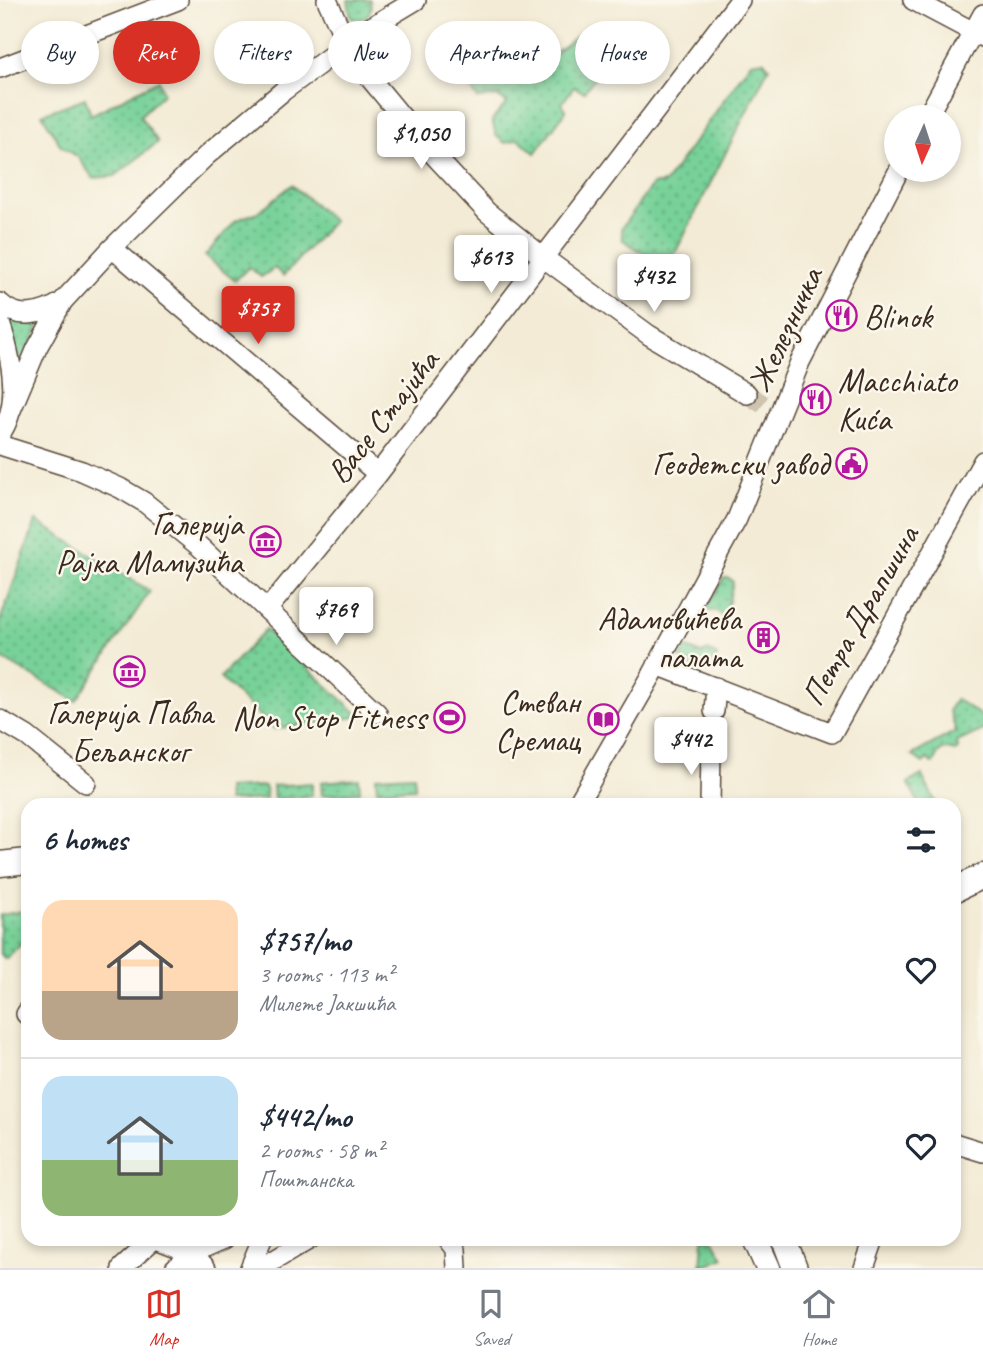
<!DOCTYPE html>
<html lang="en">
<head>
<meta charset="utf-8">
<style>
  body { margin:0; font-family:Caveat,sans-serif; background:#f2f2f3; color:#1f2937; height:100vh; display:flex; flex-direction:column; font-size:26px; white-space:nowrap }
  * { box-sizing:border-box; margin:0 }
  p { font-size:23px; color:#747a83 }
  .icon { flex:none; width:38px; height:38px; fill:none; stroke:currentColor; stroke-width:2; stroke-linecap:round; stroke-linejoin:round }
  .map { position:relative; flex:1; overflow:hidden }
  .drawer { position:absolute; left:21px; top:798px; width:940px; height:448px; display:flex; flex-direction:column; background:#fff; border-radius:21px; box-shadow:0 4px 10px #0003 }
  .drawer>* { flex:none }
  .guide { position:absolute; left:21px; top:21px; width:942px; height:63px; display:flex; gap:14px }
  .needle { width:46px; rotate:183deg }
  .tools { position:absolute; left:884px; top:105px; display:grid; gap:14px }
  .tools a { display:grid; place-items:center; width:77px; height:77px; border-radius:50%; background:#fff; box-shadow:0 4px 10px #0003; font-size:35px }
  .price { position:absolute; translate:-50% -60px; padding:0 16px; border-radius:7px; background:#fff; color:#222; font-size:23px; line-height:46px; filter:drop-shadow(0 2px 4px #0008) }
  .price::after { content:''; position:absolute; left:50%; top:42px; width:21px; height:16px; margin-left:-10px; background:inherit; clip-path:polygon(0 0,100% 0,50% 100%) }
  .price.selected { background:#d93025; color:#fff }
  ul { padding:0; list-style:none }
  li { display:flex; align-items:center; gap:21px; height:175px; padding:0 21px }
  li+li { border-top:2px solid #e0e1e3 }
  li span { display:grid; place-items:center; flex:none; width:196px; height:140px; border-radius:21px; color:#555 }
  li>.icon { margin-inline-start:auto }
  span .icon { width:84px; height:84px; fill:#fffc; stroke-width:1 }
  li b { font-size:30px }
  h2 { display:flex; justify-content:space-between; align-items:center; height:84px; padding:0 21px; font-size:30px }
  .tag { padding:0 24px; border-radius:32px; background:#fff; box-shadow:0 4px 10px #0003; font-size:24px; line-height:63px }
  .tag.selected { background:#d93025; color:#fff }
  .tab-bar { display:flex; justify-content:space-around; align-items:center; height:98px; border-top:2px solid #e0e1e3; background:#fff; font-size:19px; color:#747a83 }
  .tab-bar a { display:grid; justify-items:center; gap:4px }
  .tab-bar .selected { color:#d93025 }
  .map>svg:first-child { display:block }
  .grass { fill:url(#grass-dots); stroke:#597e5b; stroke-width:2 }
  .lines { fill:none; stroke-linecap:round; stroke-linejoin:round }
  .minor-tunnel { stroke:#cec4b0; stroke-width:19; stroke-dasharray:19 10; stroke-linecap:butt }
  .minor-casing { stroke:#574739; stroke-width:22 }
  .major-casing { stroke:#574739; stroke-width:27 }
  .minor { stroke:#fff; stroke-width:19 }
  .major { stroke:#fff; stroke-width:24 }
  .labels { text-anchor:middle; stroke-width:5; stroke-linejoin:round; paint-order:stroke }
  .poi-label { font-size:33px; fill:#3b2a1e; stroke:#fbf7ec; text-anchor:end }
  .street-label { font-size:33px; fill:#3b2a1e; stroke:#fbf7ec }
</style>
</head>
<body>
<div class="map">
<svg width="983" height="1268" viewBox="0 0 983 1268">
  <defs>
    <pattern id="grass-dots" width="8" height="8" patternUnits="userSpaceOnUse" patternTransform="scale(1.75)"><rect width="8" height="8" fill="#77d198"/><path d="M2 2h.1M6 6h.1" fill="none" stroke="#63aa7b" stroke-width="1.8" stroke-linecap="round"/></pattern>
  </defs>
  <rect width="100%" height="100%" fill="#fbf7ec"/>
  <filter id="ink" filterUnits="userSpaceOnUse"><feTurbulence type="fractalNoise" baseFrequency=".0143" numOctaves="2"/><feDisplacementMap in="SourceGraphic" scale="14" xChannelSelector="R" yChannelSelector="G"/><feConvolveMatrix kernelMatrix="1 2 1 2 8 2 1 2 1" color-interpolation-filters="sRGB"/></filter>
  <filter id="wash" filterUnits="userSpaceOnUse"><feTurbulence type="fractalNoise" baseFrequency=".00686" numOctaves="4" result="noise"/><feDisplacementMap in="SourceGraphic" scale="28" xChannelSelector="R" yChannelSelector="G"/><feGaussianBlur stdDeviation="1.57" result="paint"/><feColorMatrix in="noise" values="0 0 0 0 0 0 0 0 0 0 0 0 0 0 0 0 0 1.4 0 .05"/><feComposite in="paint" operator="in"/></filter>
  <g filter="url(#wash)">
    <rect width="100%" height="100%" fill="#f3ebd5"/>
    <path class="grass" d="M348 0H370C373 13 366 22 351 18Z
      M592 25 610 57 584 92 574 87 562 103 566 111 535 153 519 139 505 143 496 136 492 120 507 103 497 96 478 99 446 56 482 40 503 56 530 41 545 60Z
      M763 60 769 67 667 269 623 240 621 229 652 185 665 183 751 62Z
      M159 80 163 94 140 116 158 142 115 176 93 178 78 157 61 146 42 114 85 98 91 115Z
      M292 185 333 221 283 276 275 268 261 277 249 267 235 281 205 256 236 220 258 212Z
      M6 315 42 321 20 366Z
      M36 521 150 591 76 701 0 657V621Z
      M724 578H729L733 582 724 623C723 611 712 607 703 614Z
      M266 629 351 708 362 716 274 729 220 678Z
      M685 647 701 654 709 651 717 656 711 670C701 673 685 667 681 658Z
      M956 699 983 717V730L957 742 958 749 955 751C944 747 938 750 935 761L932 763 927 759 923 763 912 755 956 731 949 710Z
      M414 775 415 788 377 790 376 777Z
      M922 775V776L937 805H920L908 783Z
      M359 779 360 792 322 795 321 782Z
      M312 783V796L274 799 273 786Z
      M265 786 266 799 228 801 227 788Z
      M28 910V936L6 959 0 954V915Z
      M703 1239H713L724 1258 701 1268Z"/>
  </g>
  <g filter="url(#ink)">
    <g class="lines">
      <path class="minor-tunnel" d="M747 394 764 405
        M711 749 714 711"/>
      <defs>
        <path id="minor" d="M327 0 354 59 430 151 487 212 544 258 649 335 747 394
          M913 0 983 37
          M0 68 178 0
          M927 117 983 14
          M112 248 378 474
          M0 303C18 321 43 314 62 302
          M0 323C11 356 22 404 0 434
          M11 410 37 348 63 301 112 248 207 155 283 91 366 30 416 0
          M0 445 82 471 120 488 144 502 200 547 377 713
          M267 610 378 474 740 0
          M657 665 832 733 983 461
          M714 711 716 687
          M0 720 27 736 86 783
          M577 805 652 675 737 519 800 362 899 170
          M710 805 711 749
          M26 1014 28 1011
          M954 1143 983 1152
          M156 1239 192 1253 206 1268
          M448 1239 456 1249 457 1268
          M122 1268 154 1239
          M175 1268 192 1253 224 1239
          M250 1268 262 1239
          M261 1268 310 1239
          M864 1268 874 1239"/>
        <path id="major" d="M0 864 28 861
          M954 890 983 876
          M755 1239 768 1268
          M784 1239 795 1268"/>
      </defs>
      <use href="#minor" class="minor-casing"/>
      <use href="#major" class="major-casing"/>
      <use href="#minor" class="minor"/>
      <use href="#major" class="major"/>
    </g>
  </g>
  <defs>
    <symbol id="restaurant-ring" viewBox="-11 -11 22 22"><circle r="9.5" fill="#fbf7ec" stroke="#b5179e" stroke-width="1.5"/><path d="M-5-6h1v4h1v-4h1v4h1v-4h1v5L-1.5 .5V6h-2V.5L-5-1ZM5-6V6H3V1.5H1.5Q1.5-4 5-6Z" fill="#b5179e"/></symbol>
    <symbol id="civic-ring" viewBox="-11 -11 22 22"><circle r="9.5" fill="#fbf7ec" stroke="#b5179e" stroke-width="1.5"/><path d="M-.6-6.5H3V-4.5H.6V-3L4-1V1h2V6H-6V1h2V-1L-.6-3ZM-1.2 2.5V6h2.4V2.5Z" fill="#b5179e"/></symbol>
    <symbol id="museum-ring" viewBox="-11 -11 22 22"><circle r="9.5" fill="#fbf7ec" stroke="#b5179e" stroke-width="1.5"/><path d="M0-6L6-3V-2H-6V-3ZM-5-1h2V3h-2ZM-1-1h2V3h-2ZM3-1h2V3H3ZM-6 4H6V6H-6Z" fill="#b5179e"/></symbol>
    <symbol id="building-ring" viewBox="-11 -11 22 22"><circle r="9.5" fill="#fbf7ec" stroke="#b5179e" stroke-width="1.5"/><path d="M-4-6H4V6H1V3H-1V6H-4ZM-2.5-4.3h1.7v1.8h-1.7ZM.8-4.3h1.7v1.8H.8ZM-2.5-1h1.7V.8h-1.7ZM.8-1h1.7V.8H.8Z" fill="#b5179e"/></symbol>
    <symbol id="stadium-ring" viewBox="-11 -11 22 22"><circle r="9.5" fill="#fbf7ec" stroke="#b5179e" stroke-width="1.5"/><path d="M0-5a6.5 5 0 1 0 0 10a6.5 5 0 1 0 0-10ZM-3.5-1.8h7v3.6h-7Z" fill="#b5179e"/></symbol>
    <symbol id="library-ring" viewBox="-11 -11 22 22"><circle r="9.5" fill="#fbf7ec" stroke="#b5179e" stroke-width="1.5"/><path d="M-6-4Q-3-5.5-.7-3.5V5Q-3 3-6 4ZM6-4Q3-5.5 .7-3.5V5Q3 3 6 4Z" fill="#b5179e"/></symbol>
  </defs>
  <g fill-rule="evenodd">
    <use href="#restaurant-ring" x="824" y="298" width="35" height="35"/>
    <use href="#restaurant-ring" x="798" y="382" width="35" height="35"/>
    <use href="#civic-ring" x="834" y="446" width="35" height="35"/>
    <use href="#museum-ring" x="248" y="524" width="35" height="35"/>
    <use href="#building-ring" x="746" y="620" width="35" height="35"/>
    <use href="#museum-ring" x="112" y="654" width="35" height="35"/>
    <use href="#stadium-ring" x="432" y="700" width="35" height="35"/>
    <use href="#library-ring" x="586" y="702" width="35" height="35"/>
  </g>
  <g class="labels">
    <g class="poi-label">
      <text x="864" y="328" text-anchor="start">Blinok</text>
      <text x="838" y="392" text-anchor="start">Macchiato<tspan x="838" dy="38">Kuća</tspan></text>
      <text x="829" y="475">Геодетски завод</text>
      <text x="243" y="535">Галерија<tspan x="243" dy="38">Рајка Мамузића</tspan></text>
      <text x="741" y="630">Адамовићева<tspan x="741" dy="38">палата</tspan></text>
      <text x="580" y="713">Стеван<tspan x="580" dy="38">Сремац</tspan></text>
      <text x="130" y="724" text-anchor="middle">Галерија Павла<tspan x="130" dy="38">Бељанског</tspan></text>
      <text x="426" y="729">Non Stop Fitness</text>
    </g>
    <g class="street-label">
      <text transform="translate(784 329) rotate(-65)" y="12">Железничка</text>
      <text transform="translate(382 416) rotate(-52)" y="12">Васе Стајића</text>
      <text transform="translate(859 615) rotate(-60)" y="12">Петра Драпшина</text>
    </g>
  </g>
</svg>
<div class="tools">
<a><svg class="needle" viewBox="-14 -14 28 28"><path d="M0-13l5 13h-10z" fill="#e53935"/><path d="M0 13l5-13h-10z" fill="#747a83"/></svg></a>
</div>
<b class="price" style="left:421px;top:171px">$1,050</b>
<b class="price" style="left:491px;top:295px">$613</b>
<b class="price" style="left:654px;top:314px">$432</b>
<b class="price selected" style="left:258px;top:346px">$757</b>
<b class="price" style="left:336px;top:647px">$769</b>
<b class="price" style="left:691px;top:777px">$442</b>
<div class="guide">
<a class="tag">Buy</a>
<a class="tag selected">Rent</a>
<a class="tag">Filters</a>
<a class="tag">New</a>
<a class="tag">Apartment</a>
<a class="tag">House</a>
</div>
<section class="drawer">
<h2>6 homes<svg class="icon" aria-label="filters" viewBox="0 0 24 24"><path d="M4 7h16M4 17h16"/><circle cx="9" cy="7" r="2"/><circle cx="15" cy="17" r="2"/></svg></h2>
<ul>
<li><span style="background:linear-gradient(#ffd9b3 65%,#b9a48a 0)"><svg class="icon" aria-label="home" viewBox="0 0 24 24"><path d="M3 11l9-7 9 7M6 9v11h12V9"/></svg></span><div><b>$757/mo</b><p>3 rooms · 113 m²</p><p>Милете Јакшића</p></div><svg class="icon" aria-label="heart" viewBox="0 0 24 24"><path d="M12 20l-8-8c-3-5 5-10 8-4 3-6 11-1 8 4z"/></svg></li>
<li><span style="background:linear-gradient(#bfe0f5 60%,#8fb573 0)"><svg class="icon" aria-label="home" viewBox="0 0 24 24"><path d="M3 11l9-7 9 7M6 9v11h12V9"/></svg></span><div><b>$442/mo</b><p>2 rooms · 58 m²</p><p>Поштанска</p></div><svg class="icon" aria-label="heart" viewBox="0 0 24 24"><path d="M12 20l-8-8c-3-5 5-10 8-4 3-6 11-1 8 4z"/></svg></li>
</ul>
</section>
</div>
<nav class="tab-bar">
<a class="selected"><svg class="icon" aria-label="map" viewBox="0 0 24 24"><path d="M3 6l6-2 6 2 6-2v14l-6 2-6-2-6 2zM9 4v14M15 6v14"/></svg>Map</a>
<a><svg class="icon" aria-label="saved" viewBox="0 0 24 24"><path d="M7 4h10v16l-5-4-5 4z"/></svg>Saved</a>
<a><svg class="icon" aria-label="home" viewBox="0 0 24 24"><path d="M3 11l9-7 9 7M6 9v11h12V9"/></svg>Home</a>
</nav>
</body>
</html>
